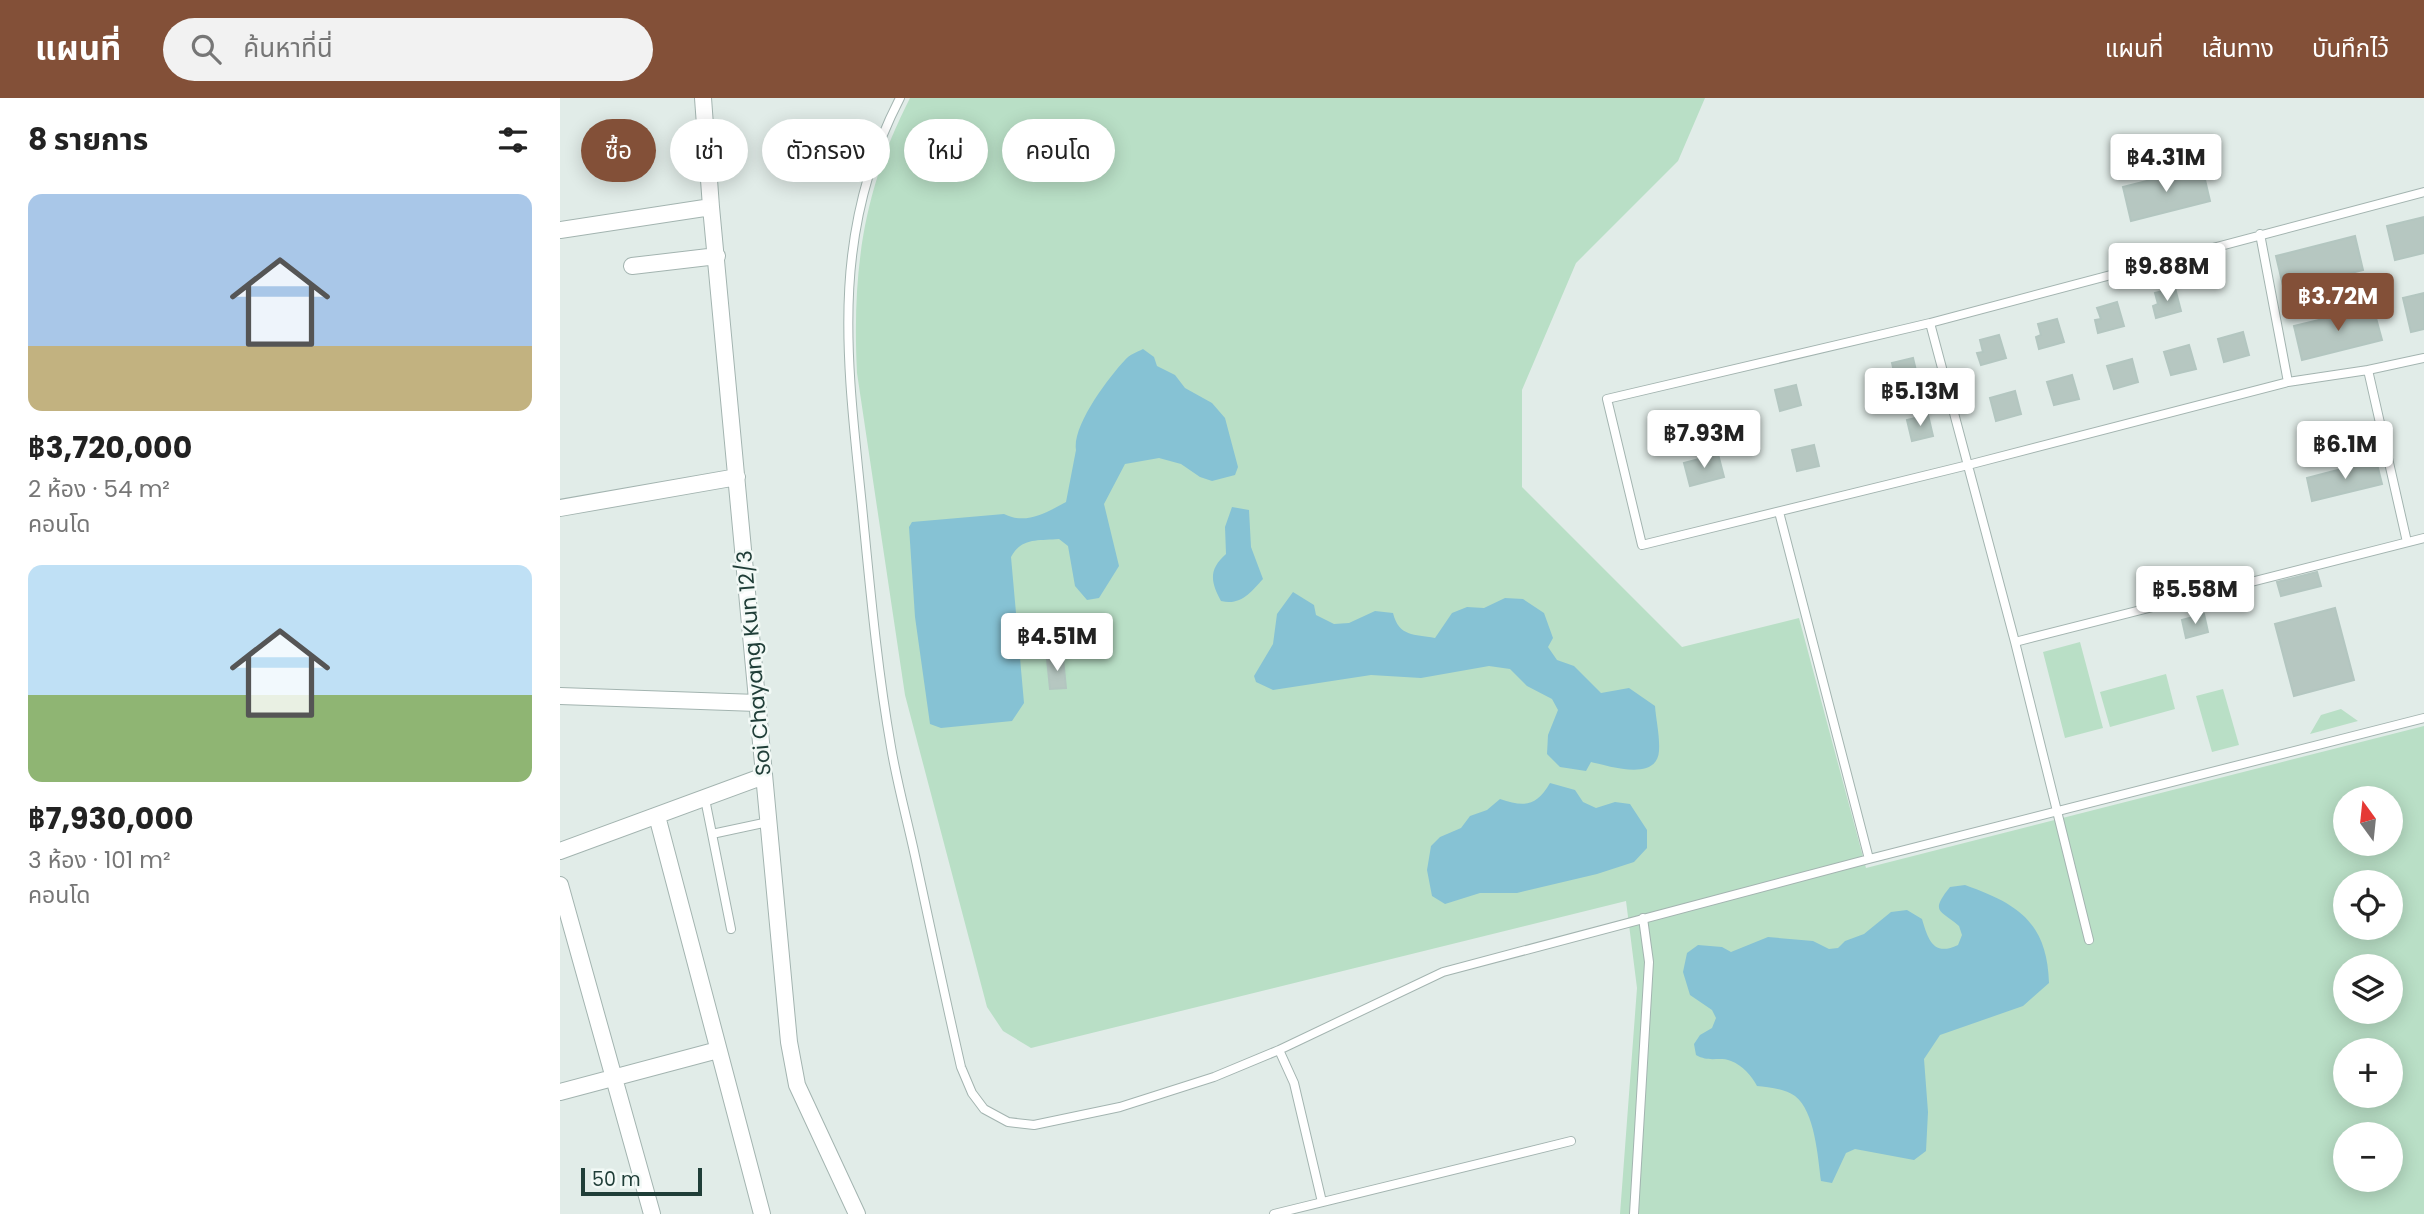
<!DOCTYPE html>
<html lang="th">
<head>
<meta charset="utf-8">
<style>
  body { margin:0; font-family:Poppins,"Noto Sans Thai",sans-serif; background:#f2f2f2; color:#222; height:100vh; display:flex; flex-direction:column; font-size:26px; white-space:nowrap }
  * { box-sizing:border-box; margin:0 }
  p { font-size:23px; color:#767676 }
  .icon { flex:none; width:38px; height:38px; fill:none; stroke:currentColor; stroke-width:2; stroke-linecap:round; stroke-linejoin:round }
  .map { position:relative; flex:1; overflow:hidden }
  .drawer { display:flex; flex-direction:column; background:#fff; width:560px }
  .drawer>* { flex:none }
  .hud { position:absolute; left:21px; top:21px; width:665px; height:63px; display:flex; gap:14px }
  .needle { width:46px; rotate:345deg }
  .fabs { position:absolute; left:1773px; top:688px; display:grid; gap:14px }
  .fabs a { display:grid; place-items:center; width:70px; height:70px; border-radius:50%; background:#fff; box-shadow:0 4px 18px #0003; font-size:35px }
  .scale { position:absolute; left:21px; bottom:18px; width:121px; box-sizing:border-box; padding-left:7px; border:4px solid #203e38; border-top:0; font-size:19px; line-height:24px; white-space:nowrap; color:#203e38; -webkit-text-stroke:5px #f2f9f6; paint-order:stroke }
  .price { position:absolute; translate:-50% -60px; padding:0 16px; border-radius:7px; background:#fff; color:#222; font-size:23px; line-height:46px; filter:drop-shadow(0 2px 4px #0008) }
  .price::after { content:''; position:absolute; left:50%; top:42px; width:21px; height:16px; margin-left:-10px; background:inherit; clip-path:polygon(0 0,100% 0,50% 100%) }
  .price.current { background:#835038; color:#fff }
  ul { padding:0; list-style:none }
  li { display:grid; align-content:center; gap:14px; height:371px; padding:0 28px }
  li span { display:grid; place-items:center; height:217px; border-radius:14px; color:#555 }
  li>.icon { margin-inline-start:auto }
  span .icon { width:126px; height:126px; fill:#fffc; stroke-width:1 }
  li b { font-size:30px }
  h2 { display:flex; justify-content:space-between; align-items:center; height:84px; padding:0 28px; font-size:30px }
  .chip { padding:0 24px; border-radius:32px; background:#fff; box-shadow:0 4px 18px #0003; font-size:24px; line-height:63px }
  .chip.current { background:#835038; color:#fff }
  header { display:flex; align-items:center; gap:42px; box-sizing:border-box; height:98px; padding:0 35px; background:#835038; color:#fff }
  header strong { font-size:33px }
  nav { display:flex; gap:38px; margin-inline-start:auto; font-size:24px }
  .search { width:490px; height:63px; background:#f2f2f2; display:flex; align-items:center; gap:18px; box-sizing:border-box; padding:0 24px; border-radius:38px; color:#767676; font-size:26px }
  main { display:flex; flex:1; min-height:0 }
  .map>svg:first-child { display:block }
  .green { fill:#b9dfc6; fill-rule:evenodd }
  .water { fill:#86c2d4 }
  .building { fill:#b6c7c1; stroke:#b3c6c0; stroke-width:2 }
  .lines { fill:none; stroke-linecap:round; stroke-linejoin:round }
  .service-casing { stroke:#a3b4b0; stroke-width:10 }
  .minor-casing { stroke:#a3b4b0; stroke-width:18 }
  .service { stroke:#fff; stroke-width:8 }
  .minor { stroke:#fff; stroke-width:16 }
  .labels { text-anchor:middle; stroke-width:5; stroke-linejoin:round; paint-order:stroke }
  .street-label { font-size:21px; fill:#203e38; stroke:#f2f9f6 }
</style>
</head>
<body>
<header>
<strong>แผนที่</strong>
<div class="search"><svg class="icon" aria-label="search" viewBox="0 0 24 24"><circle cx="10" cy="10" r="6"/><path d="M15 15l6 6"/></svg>ค้นหาที่นี่</div>
<nav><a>แผนที่</a><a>เส้นทาง</a><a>บันทึกไว้</a></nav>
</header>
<main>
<section class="drawer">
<h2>8 รายการ<svg class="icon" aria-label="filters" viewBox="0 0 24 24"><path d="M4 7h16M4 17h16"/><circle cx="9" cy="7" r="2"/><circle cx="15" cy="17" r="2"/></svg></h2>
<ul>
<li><span style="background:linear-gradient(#a9c7e8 70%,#c2b280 0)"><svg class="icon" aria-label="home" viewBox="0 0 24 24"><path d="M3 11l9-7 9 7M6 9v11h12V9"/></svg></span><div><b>฿3,720,000</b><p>2 ห้อง · 54 m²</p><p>คอนโด</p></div></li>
<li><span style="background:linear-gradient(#bfe0f5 60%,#8fb573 0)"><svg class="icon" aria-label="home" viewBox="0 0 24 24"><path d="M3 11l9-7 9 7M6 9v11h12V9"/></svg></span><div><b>฿7,930,000</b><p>3 ห้อง · 101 m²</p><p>คอนโด</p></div></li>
</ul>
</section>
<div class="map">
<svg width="1864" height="1116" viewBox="0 0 1864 1116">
  <rect width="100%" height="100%" fill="#e1ece8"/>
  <path class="green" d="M350 0H1145L1118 63 1016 165 962 292V389L1122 549 1239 520 1306 770 1864 628V1116H1060L1077 890 1066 803 471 950 443 933 427 909 345 597 297 275C292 173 303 92 350 0ZM1785 700H1830V746H1785ZM1785 784H1830V830H1785ZM1785 868H1830V914H1785ZM1785 952H1830V998H1785ZM1785 1036H1830V1082H1785Z
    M1520 544 1543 630 1505 640 1483 554Z
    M1606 576 1615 611 1550 629 1540 594Z
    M1663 591 1679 647 1652 654 1636 598Z
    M1781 611 1798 623 1750 636 1761 617Z"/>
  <path class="water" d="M583 251 594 259 597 268 615 277 625 290 652 305 665 320 678 369 675 377 652 383 640 379 621 366 599 360 565 366 544 406 559 468 539 500 527 502 515 488 508 448 499 441C478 443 462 439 451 459L464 605 452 623 381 630 370 626 355 519 349 429 352 424 444 416C466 427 486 415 506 404L516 352C512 328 548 280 565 262 569 257 577 254 583 251Z
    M672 409 689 412 691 449 703 481C691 494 681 508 661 503 650 483 649 471 666 456L665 429Z
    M733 494 754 507 756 517 774 526 789 525 815 513 833 515C839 539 854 536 875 540L892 515 907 509 924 510 945 500 963 501 984 515 993 540 988 549 997 562 1014 568 1041 595 1069 590 1095 608C1096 622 1100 638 1099 653 1097 684 1049 668 1031 664L1026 673 1000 669 987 656 988 637 998 612 992 601 967 588 950 571 929 568 861 580 811 577 713 592 696 584 694 578 713 546 717 516Z
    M990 685 1015 692 1023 704 1036 710 1055 704 1070 706 1087 732V750L1074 764 1037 776 957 795H920L885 806 872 798 867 772 871 748 880 739 901 730 910 718 927 712 940 701C964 709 976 709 990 685Z
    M1405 787C1458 806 1487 824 1489 885L1463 908 1380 937 1364 961 1368 1014 1366 1053 1354 1062 1295 1051 1286 1055 1272 1085 1261 1083C1258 1060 1255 1013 1235 998 1225 991 1208 989 1197 988 1192 978 1182 967 1171 963 1159 958 1150 965 1136 957L1134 946 1140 937 1152 930 1156 920 1152 912 1130 897 1123 874 1127 855 1138 847 1162 849 1171 854 1208 839 1253 843 1269 851 1278 850 1285 843 1304 836 1331 814 1347 812 1362 821C1368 841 1373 859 1398 847L1402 837 1399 828C1381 812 1369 815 1390 789Z"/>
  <path class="building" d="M1642 69 1650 103 1571 123 1563 89Z
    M1864 119V155L1835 162 1827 128Z
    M1795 138 1803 172 1724 192 1716 158Z
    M1615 190 1621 213 1596 220 1593 208 1598 206 1595 195Z
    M1864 195V231L1851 234 1843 200Z
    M1557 204 1564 228 1538 235 1535 222 1541 221 1537 210Z
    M1813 209 1822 242 1742 262 1734 228Z
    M1497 221 1504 244 1479 251 1476 239 1481 237 1478 226Z
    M1683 234 1689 257 1664 264 1658 241Z
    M1439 237 1446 260 1421 267 1417 255 1423 254 1420 242Z
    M1629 247 1636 271 1611 277 1604 254Z
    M1353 260 1358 281 1337 286 1332 265Z
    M1572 261 1578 284 1554 291 1547 268Z
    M1512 277 1519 301 1494 307 1487 284Z
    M1236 287 1241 307 1220 313 1215 292Z
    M1455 293 1461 316 1436 323 1430 300Z
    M1368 317 1373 338 1352 343 1347 322Z
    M1254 347 1259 368 1237 373 1232 352Z
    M1158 356 1164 379 1130 388 1124 365Z
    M1816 362 1822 386 1752 403 1747 380Z
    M1757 474 1761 488 1721 498 1717 484Z
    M1775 510 1794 582 1734 598 1715 526Z
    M1644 516 1648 534 1626 540 1622 522Z
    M503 560 506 590 490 591 487 561Z"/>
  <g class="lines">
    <defs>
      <path id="service" d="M340 0C269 137 287 262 302 408 310 489 317 569 331 649 337 685 347 721 355 758 370 828 385 899 401 969L412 995 424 1011 448 1024 474 1027 560 1009 654 979 719 952 883 874 1309 761 1864 620
        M1864 94 1370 225 1047 301 1082 447 1408 367 1728 284 1808 272 1864 260
        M1700 136 1728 284
        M1370 225 1455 544 1529 842
        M1808 272 1847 444
        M1219 414 1309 761
        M1455 544 1864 440
        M145 701 171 831
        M152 736 208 724
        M719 952 734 985 762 1104
        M714 1116 1011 1043
        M1074 1116 1089 864 1083 820"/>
      <path id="minor" d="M143 0 151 109 229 944 237 987 297 1116
        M0 132 151 109
        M72 168 157 158
        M0 410 177 379
        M0 598 197 605
        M97 718 202 1116
        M0 753 204 678
        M0 787 92 1116
        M0 994 158 952"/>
    </defs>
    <use href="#service" class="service-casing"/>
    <use href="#minor" class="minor-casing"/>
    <use href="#service" class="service"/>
    <use href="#minor" class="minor"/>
  </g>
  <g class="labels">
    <g class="street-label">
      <text transform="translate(194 565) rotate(-95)" y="7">Soi Chayang Kun 12/3</text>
    </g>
  </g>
</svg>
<div class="fabs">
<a><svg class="needle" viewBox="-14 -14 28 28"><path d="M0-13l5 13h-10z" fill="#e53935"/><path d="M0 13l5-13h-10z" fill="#767676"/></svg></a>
<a><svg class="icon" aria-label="locate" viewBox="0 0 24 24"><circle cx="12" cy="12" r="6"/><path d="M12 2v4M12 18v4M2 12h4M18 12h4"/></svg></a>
<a><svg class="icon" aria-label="layers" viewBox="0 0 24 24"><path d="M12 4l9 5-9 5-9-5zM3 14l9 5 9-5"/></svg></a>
<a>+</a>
<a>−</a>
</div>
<div class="scale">50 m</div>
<b class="price" style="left:1606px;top:96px">฿4.31M</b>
<b class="price" style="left:1607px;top:205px">฿9.88M</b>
<b class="price current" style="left:1778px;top:235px">฿3.72M</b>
<b class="price" style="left:1360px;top:330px">฿5.13M</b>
<b class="price" style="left:1144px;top:372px">฿7.93M</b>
<b class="price" style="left:1785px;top:383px">฿6.1M</b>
<b class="price" style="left:1635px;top:528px">฿5.58M</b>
<b class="price" style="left:497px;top:575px">฿4.51M</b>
<div class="hud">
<a class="chip current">ซื้อ</a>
<a class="chip">เช่า</a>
<a class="chip">ตัวกรอง</a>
<a class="chip">ใหม่</a>
<a class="chip">คอนโด</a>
</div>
</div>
</main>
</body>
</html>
